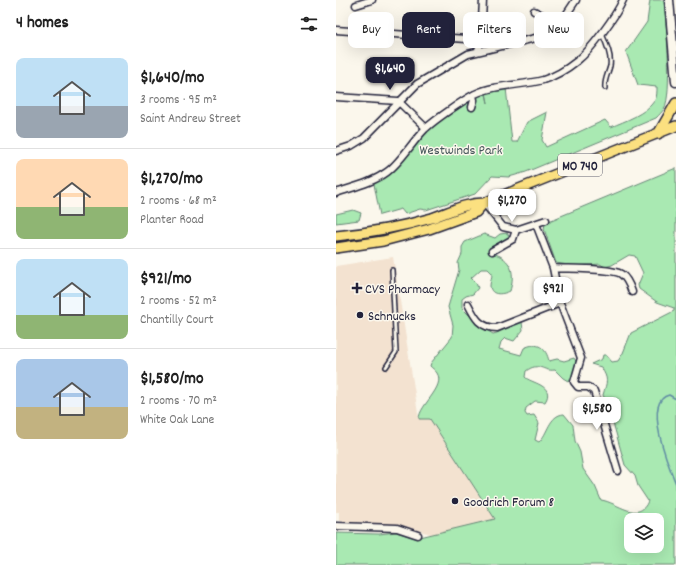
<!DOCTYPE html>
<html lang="en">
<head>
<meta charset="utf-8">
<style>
  body { margin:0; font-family:Dekko,sans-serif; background:#f2f2f2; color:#222; height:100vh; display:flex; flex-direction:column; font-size:15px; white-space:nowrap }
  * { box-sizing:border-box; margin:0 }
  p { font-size:13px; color:#767676 }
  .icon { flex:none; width:22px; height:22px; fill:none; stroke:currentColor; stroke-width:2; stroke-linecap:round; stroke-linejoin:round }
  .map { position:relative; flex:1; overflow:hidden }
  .side { display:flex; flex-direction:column; background:#fff; width:336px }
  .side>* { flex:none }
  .guide { position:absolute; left:12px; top:12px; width:268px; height:36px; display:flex; gap:8px }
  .fabs { position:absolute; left:288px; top:513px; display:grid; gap:8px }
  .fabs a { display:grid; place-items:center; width:40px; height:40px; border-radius:8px; background:#fff; box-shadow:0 4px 16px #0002; font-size:20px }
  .price { position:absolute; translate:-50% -34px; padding:0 9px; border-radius:8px; background:#fff; color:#222; font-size:13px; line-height:26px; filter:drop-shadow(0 1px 2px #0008) }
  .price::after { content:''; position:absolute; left:50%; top:24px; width:12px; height:9px; margin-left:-6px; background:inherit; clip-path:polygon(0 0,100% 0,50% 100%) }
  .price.on { background:#22223b; color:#fff }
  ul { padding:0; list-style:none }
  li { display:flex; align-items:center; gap:12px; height:100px; padding:0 16px }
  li+li { border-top:1px solid #e0e0e0 }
  li span { display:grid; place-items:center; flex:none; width:112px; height:80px; border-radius:8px; color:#555 }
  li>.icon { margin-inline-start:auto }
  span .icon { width:48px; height:48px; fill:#fffc; stroke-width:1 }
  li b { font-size:17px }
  h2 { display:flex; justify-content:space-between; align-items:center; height:48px; padding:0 16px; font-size:17px }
  .pill { padding:0 14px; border-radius:8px; background:#fff; box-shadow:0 4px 16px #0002; font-size:14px; line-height:36px }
  .pill.on { background:#22223b; color:#fff }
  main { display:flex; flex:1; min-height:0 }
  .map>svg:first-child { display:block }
  .built { fill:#f3e2d0 }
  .green { fill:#a9e9b2; stroke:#668676; fill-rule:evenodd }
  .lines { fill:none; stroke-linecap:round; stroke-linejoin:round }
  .stream { stroke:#5f8ba3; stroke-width:1.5 }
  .lane-casing { stroke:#22223b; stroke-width:6 }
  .street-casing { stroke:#22223b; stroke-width:9 }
  .secondary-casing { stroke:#22223b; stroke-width:11 }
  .primary-casing { stroke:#22223b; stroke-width:12 }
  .lane { stroke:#fbf7ec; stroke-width:3 }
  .street { stroke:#fbf7ec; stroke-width:6 }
  .secondary { stroke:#fbf7ec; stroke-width:8 }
  .primary { stroke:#fbe080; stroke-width:9 }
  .poi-dot { fill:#22223b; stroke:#fbf7ec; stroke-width:1.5 }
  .labels { text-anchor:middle; stroke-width:3; stroke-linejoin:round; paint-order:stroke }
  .shield { fill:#fbf7ec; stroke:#636270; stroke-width:1 }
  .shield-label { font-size:13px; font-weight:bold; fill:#22223b }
  .park-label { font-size:14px; fill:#445459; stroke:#fbf7ec }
  .poi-label { font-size:14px; fill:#22223b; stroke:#fbf7ec; text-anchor:start }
</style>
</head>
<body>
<main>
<section class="side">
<h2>4 homes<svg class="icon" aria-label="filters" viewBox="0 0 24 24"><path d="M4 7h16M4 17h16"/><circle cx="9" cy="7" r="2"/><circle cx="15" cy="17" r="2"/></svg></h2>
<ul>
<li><span style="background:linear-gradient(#bfe0f5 60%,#9aa5b1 0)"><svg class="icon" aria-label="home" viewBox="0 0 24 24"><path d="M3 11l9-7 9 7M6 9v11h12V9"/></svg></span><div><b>$1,640/mo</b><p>3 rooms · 95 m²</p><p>Saint Andrew Street</p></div></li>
<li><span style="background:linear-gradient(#ffd9b3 60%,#8fb573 0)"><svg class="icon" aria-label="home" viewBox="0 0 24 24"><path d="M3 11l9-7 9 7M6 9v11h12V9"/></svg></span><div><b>$1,270/mo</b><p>2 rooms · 68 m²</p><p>Planter Road</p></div></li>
<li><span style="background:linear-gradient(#bfe0f5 70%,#8fb573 0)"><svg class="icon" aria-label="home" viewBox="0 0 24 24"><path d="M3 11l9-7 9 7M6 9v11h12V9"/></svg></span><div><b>$921/mo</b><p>2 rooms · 52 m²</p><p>Chantilly Court</p></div></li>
<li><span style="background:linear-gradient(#a9c7e8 60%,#c2b280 0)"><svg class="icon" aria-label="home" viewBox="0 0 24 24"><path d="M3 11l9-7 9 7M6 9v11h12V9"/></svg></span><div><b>$1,580/mo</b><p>2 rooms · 70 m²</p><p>White Oak Lane</p></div></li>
</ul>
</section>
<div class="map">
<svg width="340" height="565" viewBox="0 0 340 565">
  <rect width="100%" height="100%" fill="#fbf7ec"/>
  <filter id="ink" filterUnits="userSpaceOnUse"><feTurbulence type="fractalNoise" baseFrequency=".025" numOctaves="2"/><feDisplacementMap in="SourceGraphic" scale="8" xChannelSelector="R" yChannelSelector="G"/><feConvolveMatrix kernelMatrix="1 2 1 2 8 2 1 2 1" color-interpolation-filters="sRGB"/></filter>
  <g filter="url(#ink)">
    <path class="built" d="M57 257 83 419H94L159 519 98 535 64 525 3 521V512H0V266Z"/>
    <path class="green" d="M314 0H328C330 20 337 94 328 109 326 112 323 115 320 118L190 172 173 177 156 176 139 194 90 210 84 209 69 214 65 209 44 215 37 179 45 176 90 128 149 90 152 103 150 92 170 88 176 142H181L191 122 211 112 206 140 210 147 269 120 275 127C289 121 310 114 319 100 321 97 321 91 321 87L302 85 290 52 311 22Z
      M340 168V565H0V533L43 534 60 532 80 538 159 519 94 419H83C83 405 110 387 101 373 100 371 96 368 94 366L95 363 116 337 117 325 112 307 123 270 122 263 126 254V247L129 242 148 234 159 238 164 234 171 233 173 236 171 240 153 250C156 254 160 254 164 256 178 264 178 277 174 291 168 294 155 297 154 286 154 282 156 278 156 273L152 269H145L135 278 140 283 142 288 137 294 130 296 126 299V308L144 326 157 334C168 332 175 322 186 322L187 330 178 341 169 338 165 342 163 349 185 355 188 348C202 341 210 348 213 361L221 359 228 361 238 358 241 363 239 373 232 381 227 378 219 370C206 372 204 361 190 371L189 377C194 383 220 385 209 402L199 401 190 408 189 413 191 416 198 415 203 423 199 440 203 442C212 434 213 415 228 414L237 425 239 441 244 452 247 469 259 486 265 500C281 502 303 524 312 501L302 486 299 476 289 465 272 405 267 395C271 381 273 380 265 367L255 364 266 359 267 355H270L276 362 282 361 287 353 295 333 338 311V308L321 302 303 289 302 285 307 273 299 256 293 255 276 265 269 267 264 264 238 266 220 263 208 229 209 224 213 221ZM295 520H321V546H295Z
      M17 210 25 213 23 220 0 223V214Z"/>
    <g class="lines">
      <path class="stream" d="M340 399 333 395C306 401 333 467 340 484"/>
      <defs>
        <path id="lane" d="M266 34C270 43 276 56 274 66 272 74 268 80 269 88
          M50 367 60 352 56 270"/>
        <path id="street" d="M20 5 36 0
          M198 11 210 17 218 29
          M0 30 145 40
          M142 50 145 40 147 0
          M0 97 62 101 90 128
          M136 107 138 100 137 95
          M0 151 15 146 28 138 81 84 132 54 208 36 224 24 240 0
          M0 193C17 187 36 183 51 172 65 162 76 142 89 129 100 119 126 101 139 94 160 84 185 86 207 80 220 76 231 69 241 61 255 50 280 16 287 0
          M148 203 167 227 180 230
          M200 224 217 268 224 303 245 358 238 382 242 387H252L258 391 282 471
          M156 251 177 239 180 230 210 220
          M217 268C230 269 276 268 285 274 291 278 294 286 296 292
          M132 304C139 318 144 328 161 328L224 303
          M0 526 61 528 82 535"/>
        <path id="secondary" d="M333 0 340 82"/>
        <path id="primary" d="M322 134 340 103
          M0 236C32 233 65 227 96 218 114 212 129 203 148 203
          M0 248 47 241 93 229 140 212 148 203 340 126"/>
      </defs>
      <use href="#lane" class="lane-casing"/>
      <use href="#street" class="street-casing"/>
      <use href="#secondary" class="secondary-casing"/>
      <use href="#primary" class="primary-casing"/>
      <use href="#lane" class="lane"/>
      <use href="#street" class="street"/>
      <use href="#secondary" class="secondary"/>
      <use href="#primary" class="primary"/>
    </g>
  </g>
  <g class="poi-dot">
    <path d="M19 282h4v4h4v4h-4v4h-4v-4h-4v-4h4z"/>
    <circle cx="24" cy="315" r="4"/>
    <circle cx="119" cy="501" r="4"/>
  </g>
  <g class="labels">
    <rect class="shield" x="222" y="154" width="44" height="22" rx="3"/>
    <g class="shield-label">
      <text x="244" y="170">MO 740</text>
    </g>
    <g class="park-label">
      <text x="125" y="154">Westwinds Park</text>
    </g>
    <g class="poi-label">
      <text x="29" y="293">CVS Pharmacy</text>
      <text x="32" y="320">Schnucks</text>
      <text x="127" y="506">Goodrich Forum 8</text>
    </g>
  </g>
</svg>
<div class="fabs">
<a><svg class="icon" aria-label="layers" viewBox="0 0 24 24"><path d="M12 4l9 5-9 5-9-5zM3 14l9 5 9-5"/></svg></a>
</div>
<b class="price on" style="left:54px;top:91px">$1,640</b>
<b class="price" style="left:176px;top:223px">$1,270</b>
<b class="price" style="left:217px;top:311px">$921</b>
<b class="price" style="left:261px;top:431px">$1,580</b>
<div class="guide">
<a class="pill">Buy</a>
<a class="pill on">Rent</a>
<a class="pill">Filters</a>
<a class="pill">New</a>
</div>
</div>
</main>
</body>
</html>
